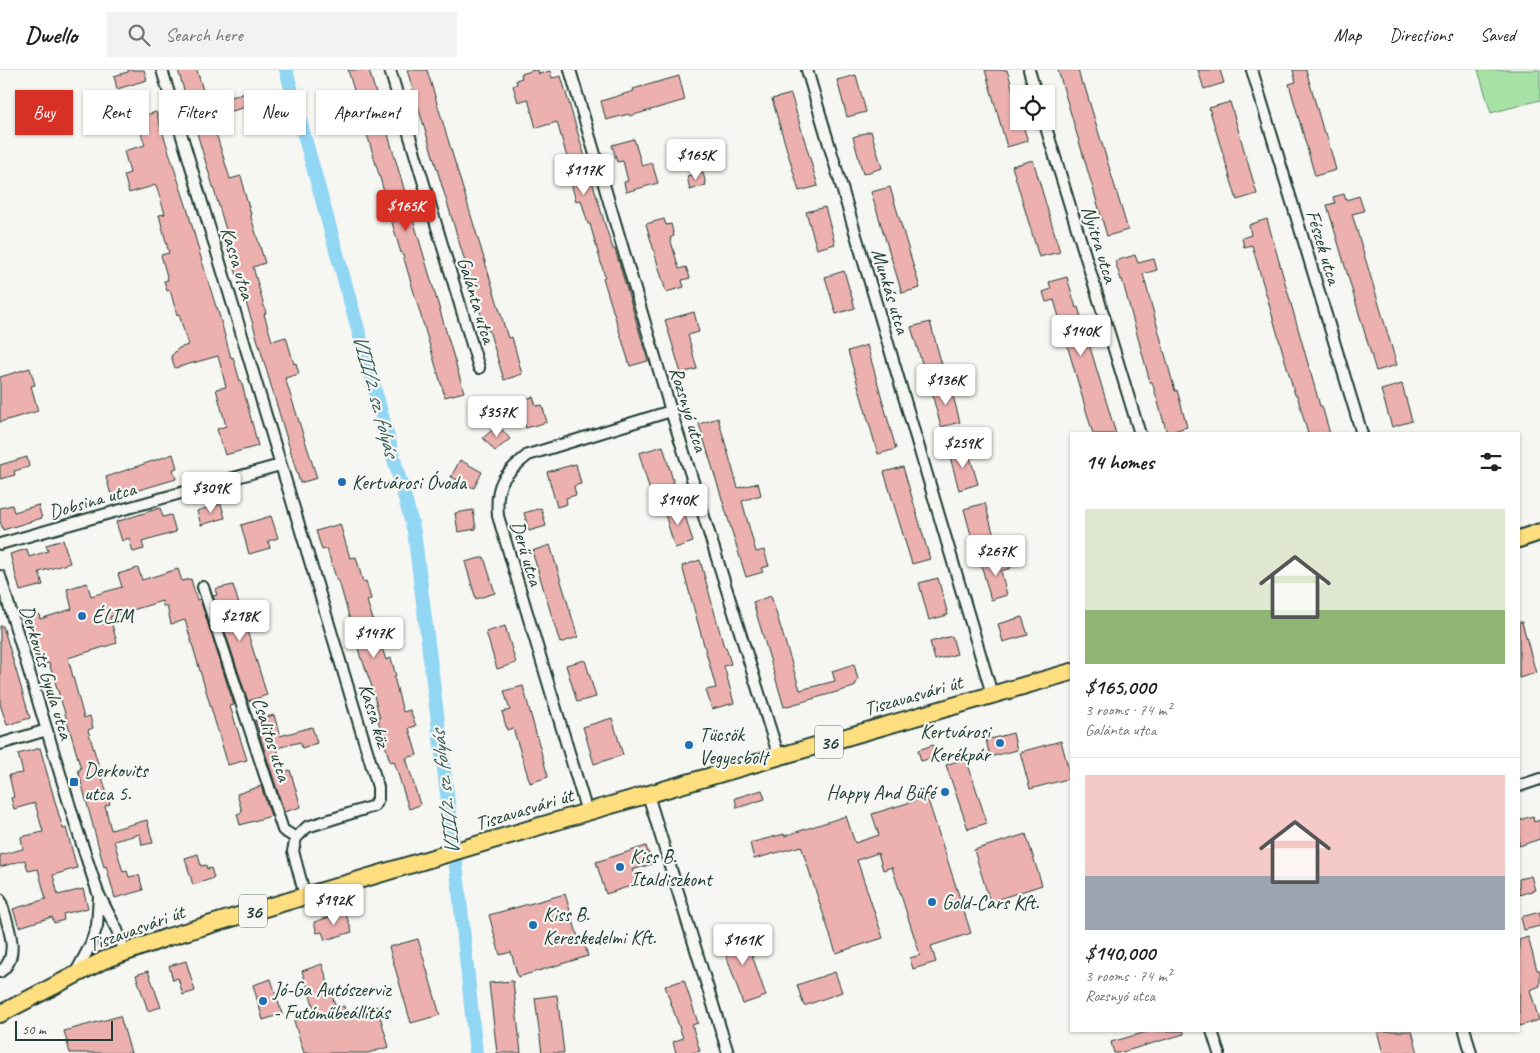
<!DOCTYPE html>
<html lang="en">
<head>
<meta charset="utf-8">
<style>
  body { margin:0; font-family:Caveat,sans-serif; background:#f2f2f2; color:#202124; height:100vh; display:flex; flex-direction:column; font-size:19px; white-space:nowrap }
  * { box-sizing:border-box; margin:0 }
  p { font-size:16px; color:#757577 }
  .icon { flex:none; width:28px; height:28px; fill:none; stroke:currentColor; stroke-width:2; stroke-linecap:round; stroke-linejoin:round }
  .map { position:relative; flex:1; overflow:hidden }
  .panel { position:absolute; left:1070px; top:362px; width:450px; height:600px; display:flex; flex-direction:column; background:#fff; border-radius:0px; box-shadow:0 1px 4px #0004 }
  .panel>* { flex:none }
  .top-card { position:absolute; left:15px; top:20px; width:475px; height:45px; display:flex; gap:10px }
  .tools { position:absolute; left:1010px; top:15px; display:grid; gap:10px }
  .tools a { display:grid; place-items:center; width:45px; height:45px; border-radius:0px; background:#fff; box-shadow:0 1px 4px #0004; font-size:25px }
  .scale { position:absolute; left:15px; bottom:12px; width:98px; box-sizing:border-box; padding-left:5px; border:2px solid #1f3d34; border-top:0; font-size:14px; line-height:18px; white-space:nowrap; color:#1f3d34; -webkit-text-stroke:4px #f6f6f2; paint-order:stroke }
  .price { position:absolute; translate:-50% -42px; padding:0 11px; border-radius:5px; background:#fff; color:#222; font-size:16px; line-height:32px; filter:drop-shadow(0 1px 2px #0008) }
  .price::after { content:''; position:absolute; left:50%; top:30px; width:15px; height:11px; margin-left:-8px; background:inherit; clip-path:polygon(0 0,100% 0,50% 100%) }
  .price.current { background:#d93025; color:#fff }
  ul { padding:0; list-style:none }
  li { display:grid; align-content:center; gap:10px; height:265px; padding:0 15px }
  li+li { border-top:1px solid #e0e0e0 }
  li span { display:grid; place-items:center; height:155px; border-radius:0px; color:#555 }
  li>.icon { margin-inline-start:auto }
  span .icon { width:90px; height:90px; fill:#fffc; stroke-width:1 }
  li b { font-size:21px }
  h2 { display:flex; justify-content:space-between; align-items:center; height:60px; padding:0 15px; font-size:21px }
  .tag { padding:0 18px; border-radius:0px; background:#fff; box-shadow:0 1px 4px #0004; font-size:18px; line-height:45px }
  .tag.current { background:#d93025; color:#fff }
  header { display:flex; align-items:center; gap:30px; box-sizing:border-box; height:70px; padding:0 25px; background:#fff; border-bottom:1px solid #e0e0e0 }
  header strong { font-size:24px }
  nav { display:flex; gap:28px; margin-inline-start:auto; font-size:18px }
  .search { width:350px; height:45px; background:#f2f2f2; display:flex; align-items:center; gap:12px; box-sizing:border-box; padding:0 18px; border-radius:0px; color:#757577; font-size:19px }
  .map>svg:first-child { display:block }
  .green { fill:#a8e1a6; stroke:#648f6d }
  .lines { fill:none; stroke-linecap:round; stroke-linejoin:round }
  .canal { stroke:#91d6f3; stroke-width:14 }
  .building { fill:#ecb1af; stroke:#1f3d34 }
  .minor-casing { stroke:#1f3d34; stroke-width:14 }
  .primary-casing { stroke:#1f3d34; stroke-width:20 }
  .minor { stroke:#f6f6f2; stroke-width:10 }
  .primary { stroke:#fddf80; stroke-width:16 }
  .poi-dot { fill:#1f6fb2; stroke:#f6f6f2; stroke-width:2 }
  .labels { text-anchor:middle; stroke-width:4.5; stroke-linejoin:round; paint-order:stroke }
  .shield { fill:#f6f6f2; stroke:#60746d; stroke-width:1 }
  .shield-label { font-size:19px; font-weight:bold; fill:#1f3d34 }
  .street-label { font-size:20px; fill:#1f3d34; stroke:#f6f6f2 }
  .poi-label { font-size:20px; fill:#1f3d34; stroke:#f6f6f2; text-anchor:start }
  .water-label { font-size:21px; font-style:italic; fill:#365c5a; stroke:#f6f6f2 }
</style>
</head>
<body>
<header>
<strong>Dwello</strong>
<div class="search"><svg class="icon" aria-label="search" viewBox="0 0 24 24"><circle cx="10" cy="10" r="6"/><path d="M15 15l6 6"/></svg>Search here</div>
<nav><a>Map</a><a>Directions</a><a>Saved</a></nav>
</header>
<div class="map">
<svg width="1540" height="983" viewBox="0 0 1540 983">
  <rect width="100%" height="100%" fill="#f6f6f2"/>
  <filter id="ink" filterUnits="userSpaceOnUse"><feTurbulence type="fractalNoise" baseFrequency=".02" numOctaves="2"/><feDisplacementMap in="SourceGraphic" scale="10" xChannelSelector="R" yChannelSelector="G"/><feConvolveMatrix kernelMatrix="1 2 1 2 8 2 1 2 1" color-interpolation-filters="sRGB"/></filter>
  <g filter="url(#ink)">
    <path class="green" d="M1478 0H1540V30L1491 43Z"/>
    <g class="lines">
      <path class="canal" d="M286 0 414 461 458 811 476 983"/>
    </g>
    <path class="building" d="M128 0H144L147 10 117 19 114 6 128 2Z
      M178 0H197L207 34 249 22 253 35 211 47 230 109 241 106 244 117 243 118 251 144H250L265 193 253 197 266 243 264 244 272 271 286 267 294 294 296 293 299 304 285 308 317 408 300 413 251 248 236 202 231 184 233 183Z
      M348 0H369L464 322 445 327 402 182 401 183 390 146 391 145Z
      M407 0H427L508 268 512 267 522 304 504 310 489 260 486 261Z
      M535 0H538L539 4 550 1 552 8 561 6 606 158 613 179H615L648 291 630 296 603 208 605 207 590 154H588L581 130 576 131 571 113 574 112 557 52 536 58 528 29 518 32 513 16 517 14 516 10 522 8 521 4Z
      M985 0H1007L1019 40V54L1022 53 1028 71 1007 77Z
      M1058 0H1078L1082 15 1084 14 1128 160 1107 166Z
      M1198 0H1220L1224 13 1204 19Z
      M1293 0H1306L1324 63H1326L1336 100 1315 106 1289 14 1296 12Z
      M856 5 866 42 847 47 837 10Z
      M679 6 685 30 630 46 629 44 606 50 601 31 634 21 633 19Z
      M791 24 818 116 799 121 772 29Z
      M1230 32 1257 124 1237 130 1209 38Z
      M156 42 187 138 201 188 216 237H217L231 288 233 287 240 311 241 310 258 376 225 385 217 359 226 356 216 319 226 317 218 286 175 298 171 286 179 278 188 275 179 244 177 245 170 220 167 221 164 211 168 210 161 185 169 183 159 145 165 144 156 115 129 123 124 105 130 103 124 81 145 75 136 48Z
      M871 61 882 98 863 104 853 67Z
      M634 69 642 96 652 93 658 113 626 122 624 112 628 111 623 91 617 92 612 75Z
      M1033 90 1060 182 1039 187 1012 96Z
      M703 102 706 115 690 120 687 106Z
      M890 117 920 218 902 223 871 122Z
      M1344 124 1346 130 1359 126 1364 141 1352 144 1397 295 1376 301 1327 135 1335 133 1333 127Z
      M825 137 835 174 817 179 806 142Z
      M664 149 666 155 671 154 674 166 670 168 679 199 686 197 690 208 682 210 684 217 666 222 646 154Z
      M1267 149 1320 336H1322L1330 364H1308L1297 325H1295L1252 175 1244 177 1242 168 1251 165 1249 155Z
      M1135 185 1138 193 1154 189 1157 200 1143 204 1175 321 1177 320 1187 357 1167 363 1152 312H1150L1122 209 1121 210 1115 191Z
      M844 201 855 238 836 244 825 207Z
      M1067 207 1076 238 1078 237 1116 364H1093L1054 230 1046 232 1043 222 1051 219 1049 212Z
      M694 242 699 262 688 265 697 299 681 303 665 250Z
      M930 252 942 295 924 300 911 257Z
      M867 275 896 379 878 384 848 281Z
      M30 298 35 315 31 316 38 341 0 352V307Z
      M1402 314 1412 351 1392 357 1381 320Z
      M950 315 960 352 941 357 931 320Z
      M533 327 536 336 542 335 547 352 526 358 518 331Z
      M718 348 738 418 758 413 761 425 742 431 756 482 764 480 769 496 761 498 763 502 746 507 699 354Z
      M498 355 510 369 495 381 483 368Z
      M663 376 674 414 650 421 639 383Z
      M967 377 978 414 959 420 949 383Z
      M173 384 177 398 173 399 176 409 112 428 106 407Z
      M27 387 29 397 14 401 15 405 0 409V395Z
      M460 390 482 402 474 418 451 407Z
      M576 394 581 414 574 416 576 425 566 428 567 434 557 437 547 402Z
      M903 397 930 489 912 494 884 402Z
      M985 433 995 470 974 476 964 439Z
      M221 434 225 448 201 455 197 441Z
      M12 435 14 442 38 435 42 448 3 460 0 451V438Z
      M682 435 693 472 675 478 664 441Z
      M160 438 163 447 171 445 176 462 142 472 144 479 133 482 129 468 122 471 116 452Z
      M541 438 546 456 529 461 524 443Z
      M473 440 476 459 458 462 455 443Z
      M271 446 278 468 268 471 270 478 249 484 241 455Z
      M340 454 350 488 356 487 363 512 366 511 371 529 367 531 386 590 391 588 396 606 394 607 403 642 410 640 416 656 409 658 417 685 406 688 420 735 409 739 394 691 390 692 378 650 380 649 371 614 362 589H361L339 511H337L327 479 322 480 316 461Z
      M63 470 70 493 39 502 43 515 20 521 10 484 27 479 29 487 48 481 46 475Z
      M550 475 578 567 560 573 532 481Z
      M484 487 495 523 476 529 465 492Z
      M1008 487 1011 498 1001 501 1007 525 991 530 981 494Z
      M700 490 724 577H726L731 594 724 596 734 633 712 639 706 620 716 618 682 496Z
      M138 498 142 510 178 499 182 511 191 509 197 530 200 529 234 635 230 636 247 690 228 695 185 550 171 554 167 536H163L162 531 110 547 117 573 68 588 84 648 90 646 93 658 88 660 110 734 105 736 111 760 147 750 153 773 142 775 140 764 114 771 123 802 127 801 129 807 139 805 143 820 115 828 106 796 104 797 78 700 81 699 64 640 49 593 41 595 26 548 39 544 40 549 72 539 67 519 87 513 91 526 122 517 118 504Z
      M938 508 948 545 929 550 919 513Z
      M233 515 267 625 248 631 213 526 217 525 215 519Z
      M771 526 800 620 835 611 832 601 854 594 858 610 854 617 784 637 753 532Z
      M1022 547 1028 565 1003 572 998 554Z
      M1519 552H1522L1536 603 1519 608Z
      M0 556H3L30 648 7 655 0 634Z
      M505 556 516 593 497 599 486 562Z
      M952 566 957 584 935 590 930 572Z
      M585 590 596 627 577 632 566 595Z
      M523 616 548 707 530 713 513 658 507 660 502 642 510 640 504 621Z
      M274 645 280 666 312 657 317 673 302 678 300 672 277 678 284 702 290 700 301 737 284 742 255 650Z
      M612 648 623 685 594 694 583 657Z
      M1013 663 1017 680 990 687 986 670Z
      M1061 671 1071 708 1030 719 1020 682Z
      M933 675 936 687 921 691 918 680Z
      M40 678 54 728 63 759 66 758 77 798 53 805 58 825 83 819 88 838 63 844 64 850 54 853 52 847 19 857 13 839 46 829 38 799 28 801 25 790 0 797V785L23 779 21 767 43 762 35 733 14 739 11 728 14 727 9 705 23 703 18 684Z
      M966 688 987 753 968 759 946 695Z
      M261 716 271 746 240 755 237 744 242 742 237 724Z
      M762 720 765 729 737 738 735 728Z
      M927 727 971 863 931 876 936 892 913 899 910 888 920 885 892 797 883 800 878 783 857 790 883 868 836 883 801 776 754 789 750 773 784 764V766L846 746 855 773 879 765 872 744Z
      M1533 746 1534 752 1540 750V769L1519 776V750Z
      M1026 764 1042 815 990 832 974 780Z
      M646 776 652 794 632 800 637 814 606 824 596 792Z
      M198 784 201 796 206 795 207 799 211 798 214 808 193 815 185 788Z
      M1531 806 1535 820 1519 825V809Z
      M565 824 578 867 582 866 588 886 518 907 511 882 500 885 489 845Z
      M345 842 352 862 325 870 322 862 317 863 314 852Z
      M1540 842V856L1524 860 1521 847Z
      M743 859 766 926 743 934 720 867Z
      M1528 867 1537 900H1540V916L1530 920 1539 950 1519 956V870Z
      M418 869 440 945 411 953 389 877Z
      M186 891 195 921 183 925 178 908 173 910 169 896Z
      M322 894 336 938 344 936 346 945 377 936 389 977 368 983H304L294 951 316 944 302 901Z
      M148 901 161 937 148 941 136 905Z
      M835 902 842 922 804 936 797 915Z
      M271 909 282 944 263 950 253 915Z
      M684 910 698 953 692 955 700 981 692 983H676L673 972 683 968 665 916Z
      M513 911 521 983H497L489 913Z
      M557 925 564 983H542L535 928Z
      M120 946 131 983H70L64 961Z
      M1150 961H1184V964L1119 983H1114L1111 972Z
      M1377 961H1412L1418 983H1383Z"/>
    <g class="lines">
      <defs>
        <path id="minor" d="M162 0 378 717V729L374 736 307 757 296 768
          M390 0 479 298
          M570 0 671 341 779 687
          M807 0 992 624
          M1029 0 1036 24
          M1252 0 1362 364
          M1044 51 1140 364
          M0 474 280 395
          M0 506 76 756 98 823 117 860 125 882
          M203 517 283 760 296 768 293 781 305 826
          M0 674 47 660
          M1519 716 1540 709
          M648 725 728 983
          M587 742 498 446C495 414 503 405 528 385L671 341
          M0 829C6 850 23 886 0 902
          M76 902 90 876 97 856 99 826
          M1212 961 1219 983
          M1465 961 1471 983"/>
        <path id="primary" d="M1519 469 1540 462
          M0 944 104 890 168 867 587 742 1071 602"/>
      </defs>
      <use href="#minor" class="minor-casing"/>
      <use href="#primary" class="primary-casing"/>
      <use href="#minor" class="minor"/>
      <use href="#primary" class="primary"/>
    </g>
  </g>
  <g class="poi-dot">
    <circle cx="342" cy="412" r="5"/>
    <circle cx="82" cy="546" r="5"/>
    <circle cx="1000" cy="673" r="5"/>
    <circle cx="689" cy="675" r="5"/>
    <rect x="69" y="707" width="10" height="10" rx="2.5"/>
    <circle cx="945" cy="722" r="5"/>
    <circle cx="620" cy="797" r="5"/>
    <circle cx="932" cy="832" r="5"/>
    <circle cx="533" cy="855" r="5"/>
    <circle cx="263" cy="931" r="5"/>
  </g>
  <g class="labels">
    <g class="shield">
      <rect x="815" y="655.5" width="28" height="33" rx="4"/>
      <rect x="239" y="824.5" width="28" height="33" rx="4"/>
    </g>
    <g class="shield-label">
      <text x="829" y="679">36</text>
      <text x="253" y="848">36</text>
    </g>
    <g class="street-label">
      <text transform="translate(1100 174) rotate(73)" y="7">Nyitra utca</text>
      <text transform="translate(1324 177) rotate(73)" y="7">Fészek utca</text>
      <text transform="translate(238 193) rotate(73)" y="7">Kassa utca</text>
      <text transform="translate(891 221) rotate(73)" y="7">Munkás utca</text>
      <text transform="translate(477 230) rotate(73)" y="7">Galánta utca</text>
      <text transform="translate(689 339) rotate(73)" y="7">Rozsnyó utca</text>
      <text transform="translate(92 430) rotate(-16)" y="7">Dobsina utca</text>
      <text transform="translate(527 483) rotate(73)" y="7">Derű utca</text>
      <text transform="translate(47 602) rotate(73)" y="7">Derkovits Gyula utca</text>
      <text transform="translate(913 625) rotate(-16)" y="7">Tiszavasvári út</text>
      <text transform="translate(375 645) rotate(73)" y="7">Kassa köz</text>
      <text transform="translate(272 669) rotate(72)" y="7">Csalitos utca</text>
      <text transform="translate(524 739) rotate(-17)" y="7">Tiszavasvári út</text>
      <text transform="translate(136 858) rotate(-20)" y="7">Tiszavasvári út</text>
    </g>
    <g class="poi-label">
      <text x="352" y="419">Kertvárosi Óvoda</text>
      <text x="92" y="553">ÉLIM</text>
      <text x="990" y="668" text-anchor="end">Kertvárosi<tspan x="990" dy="23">Kerékpár</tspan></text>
      <text x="699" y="671">Tücsök<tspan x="699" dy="23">Vegyesbolt</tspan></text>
      <text x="84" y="707">Derkovits<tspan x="84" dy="23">utca 5.</tspan></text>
      <text x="935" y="729" text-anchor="end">Happy And Büfé</text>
      <text x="630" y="793">Kiss B.<tspan x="630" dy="23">Italdiszkont</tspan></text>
      <text x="942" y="839">Gold-Cars Kft.</text>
      <text x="543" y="851">Kiss B.<tspan x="543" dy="23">Kereskedelmi Kft.</tspan></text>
      <text x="273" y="926">Jó-Ga Autószerviz<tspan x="273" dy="23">- Futóműbeállítás</tspan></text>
    </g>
    <g class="water-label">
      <text transform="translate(376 325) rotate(75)" y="7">VIII/2. sz. folyás</text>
      <text transform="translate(445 723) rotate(-97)" y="7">VIII/2. sz. folyás</text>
    </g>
  </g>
</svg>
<div class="tools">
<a><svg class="icon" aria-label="locate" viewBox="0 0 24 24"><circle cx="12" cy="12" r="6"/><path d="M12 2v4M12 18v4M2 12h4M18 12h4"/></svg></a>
</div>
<div class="scale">50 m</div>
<b class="price" style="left:696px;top:111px">$165K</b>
<b class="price" style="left:584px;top:126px">$117K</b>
<b class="price current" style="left:406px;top:162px">$165K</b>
<b class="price" style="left:1081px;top:287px">$140K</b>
<b class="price" style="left:946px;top:336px">$136K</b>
<b class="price" style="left:497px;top:368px">$357K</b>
<b class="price" style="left:963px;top:399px">$259K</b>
<b class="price" style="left:211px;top:444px">$309K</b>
<b class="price" style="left:678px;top:456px">$140K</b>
<b class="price" style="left:996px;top:507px">$267K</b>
<b class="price" style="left:240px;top:572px">$218K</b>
<b class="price" style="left:374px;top:589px">$147K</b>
<b class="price" style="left:334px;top:856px">$192K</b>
<b class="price" style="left:743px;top:896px">$161K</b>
<div class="top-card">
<a class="tag current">Buy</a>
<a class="tag">Rent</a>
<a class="tag">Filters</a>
<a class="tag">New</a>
<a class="tag">Apartment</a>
</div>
<section class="panel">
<h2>14 homes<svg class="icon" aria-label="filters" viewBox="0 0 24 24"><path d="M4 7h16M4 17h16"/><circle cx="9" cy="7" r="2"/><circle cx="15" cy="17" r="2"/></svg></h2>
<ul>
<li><span style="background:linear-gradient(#dfe7d0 65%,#8fb573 0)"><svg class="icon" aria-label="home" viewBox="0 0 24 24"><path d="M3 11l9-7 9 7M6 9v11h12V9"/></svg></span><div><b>$165,000</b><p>3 rooms · 74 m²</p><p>Galánta utca</p></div></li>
<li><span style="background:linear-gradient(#f6c9c9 65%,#9aa5b1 0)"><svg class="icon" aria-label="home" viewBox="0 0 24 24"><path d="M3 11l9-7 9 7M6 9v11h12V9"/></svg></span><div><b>$140,000</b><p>3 rooms · 74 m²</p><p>Rozsnyó utca</p></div></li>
</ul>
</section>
</div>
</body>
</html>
